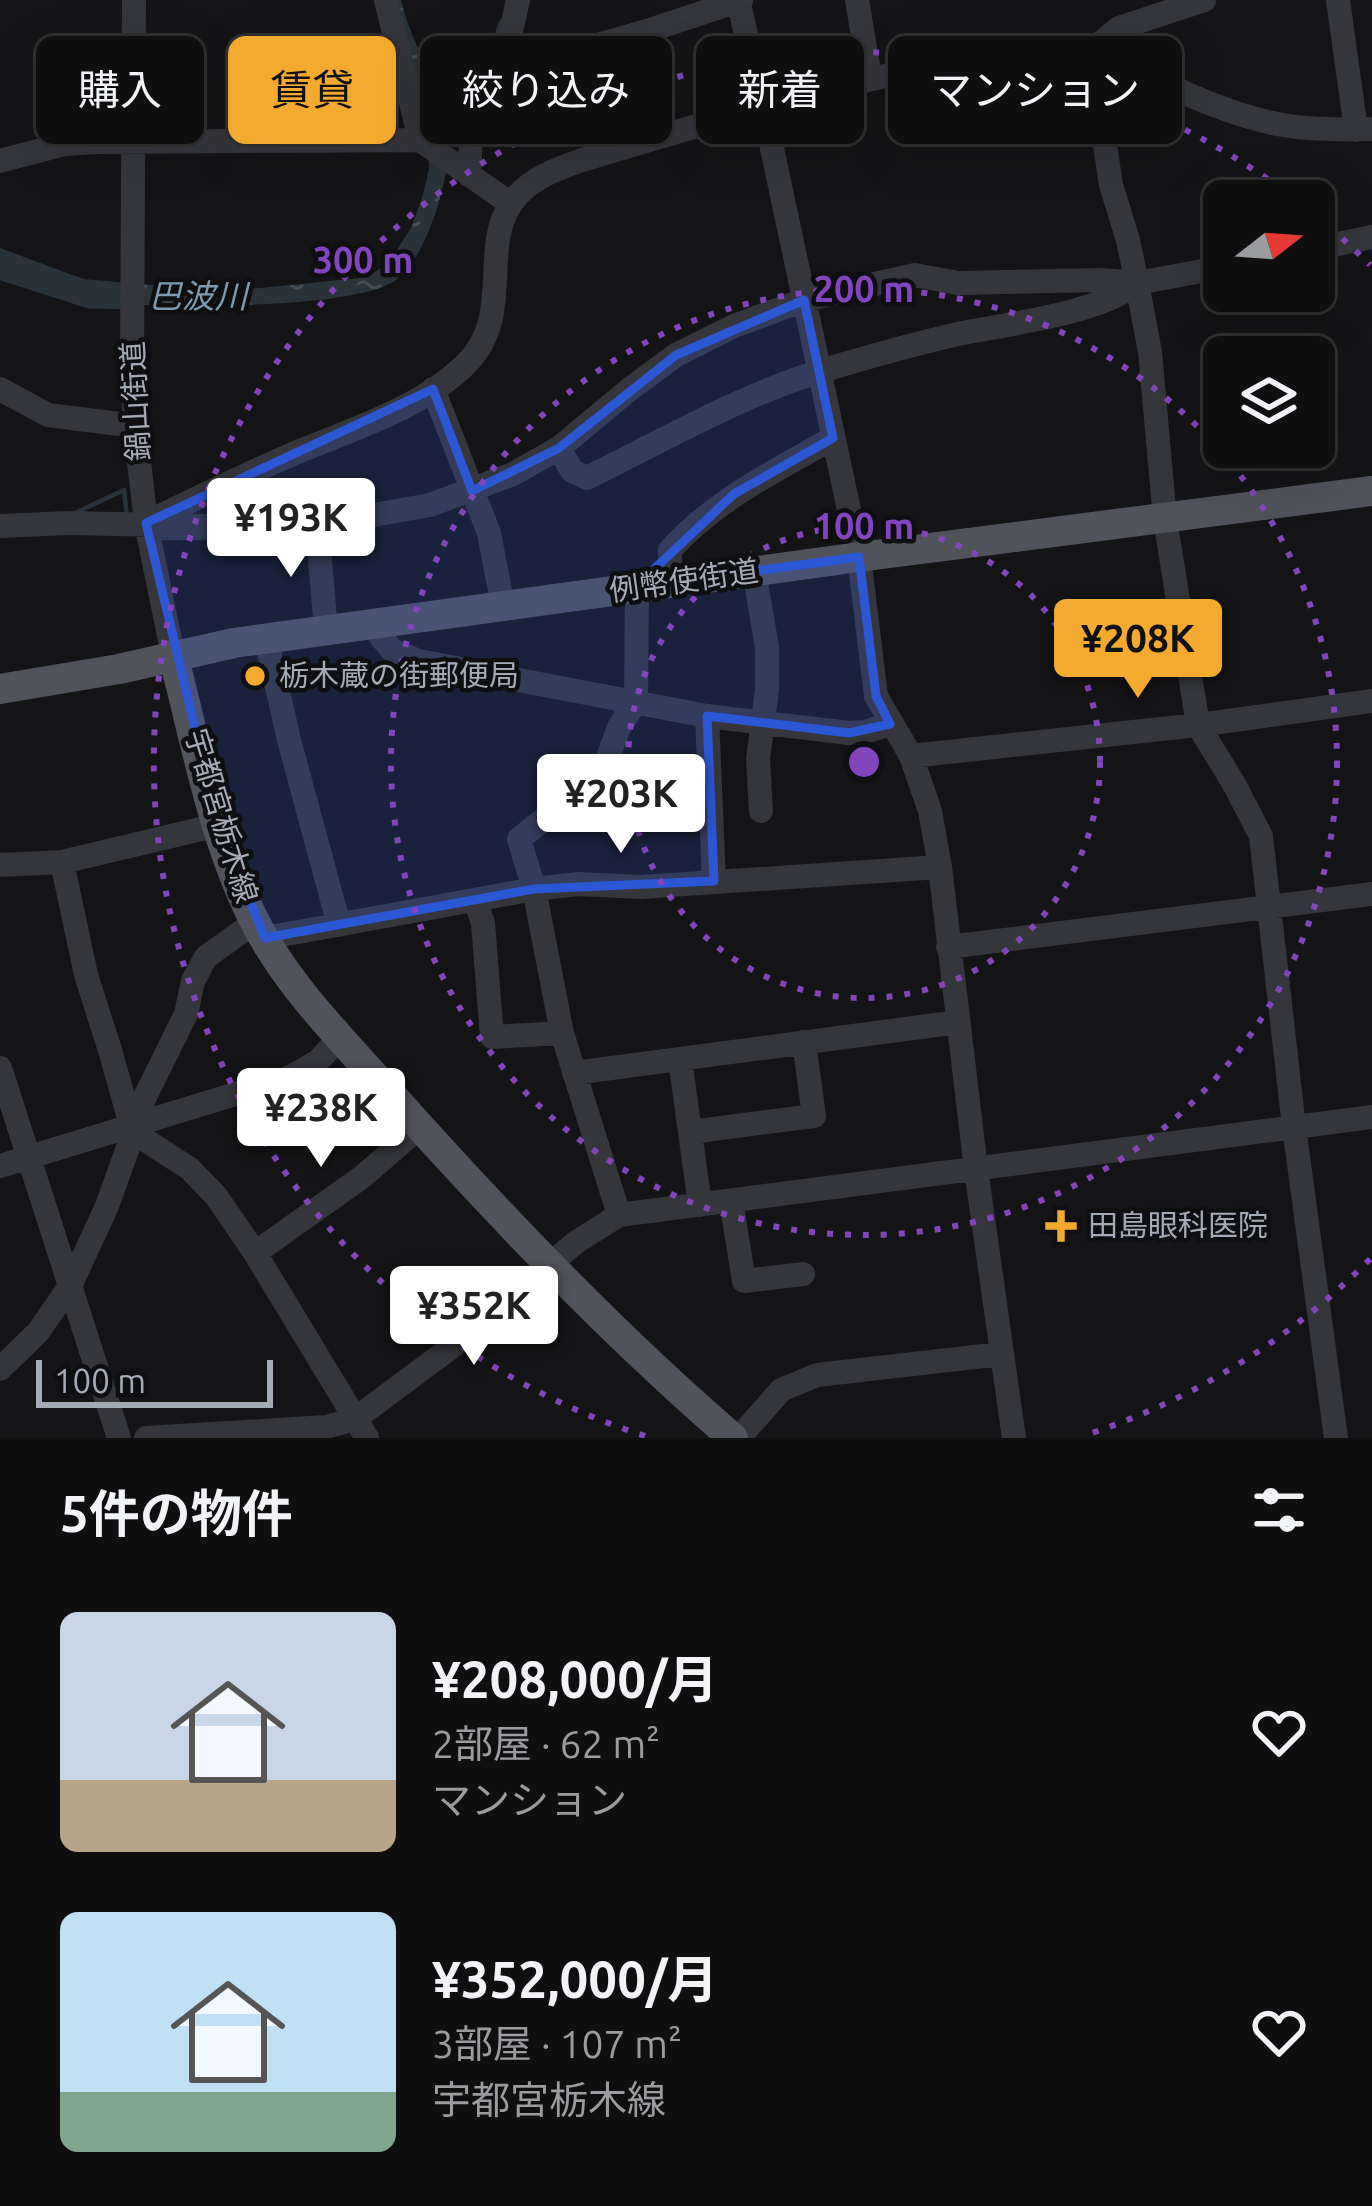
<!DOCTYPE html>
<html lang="ja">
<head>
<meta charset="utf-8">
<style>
  body { margin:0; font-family:Ubuntu,"Noto Sans JP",sans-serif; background:#181819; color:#f1f3f6; height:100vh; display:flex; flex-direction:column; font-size:45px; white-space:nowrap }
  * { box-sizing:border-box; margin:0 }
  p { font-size:39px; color:#9b9c9f }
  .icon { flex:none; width:66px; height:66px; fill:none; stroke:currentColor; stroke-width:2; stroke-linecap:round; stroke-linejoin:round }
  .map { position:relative; height:1438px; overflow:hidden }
  .details { display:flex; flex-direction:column; background:#0f0f10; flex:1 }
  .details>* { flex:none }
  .banner { position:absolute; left:36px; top:36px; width:1302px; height:108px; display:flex; gap:24px }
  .needle { width:78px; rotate:73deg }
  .fabs { position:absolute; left:1203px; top:180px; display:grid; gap:24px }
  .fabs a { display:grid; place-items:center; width:132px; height:132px; border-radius:18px; background:#0f0f10; box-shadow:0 12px 48px #0002,0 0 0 3px #2f2f30; font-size:60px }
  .scale { position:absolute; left:36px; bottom:30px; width:237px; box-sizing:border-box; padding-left:12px; border:6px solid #a5abb6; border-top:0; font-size:33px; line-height:42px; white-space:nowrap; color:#a5abb6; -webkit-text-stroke:9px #0f0f11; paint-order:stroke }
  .price { position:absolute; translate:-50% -102px; padding:0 27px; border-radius:12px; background:#fff; color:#222; font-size:39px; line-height:78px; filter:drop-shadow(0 3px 6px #0008) }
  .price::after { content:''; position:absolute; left:50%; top:72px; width:36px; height:27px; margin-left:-18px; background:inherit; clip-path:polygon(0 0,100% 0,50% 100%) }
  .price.current { background:#f4aa2e; color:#111 }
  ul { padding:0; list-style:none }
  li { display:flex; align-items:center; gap:36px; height:300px; padding:0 60px }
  li span { display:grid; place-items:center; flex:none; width:336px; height:240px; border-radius:18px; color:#555 }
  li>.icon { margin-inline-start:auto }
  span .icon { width:144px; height:144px; fill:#fffc; stroke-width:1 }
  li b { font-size:51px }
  h2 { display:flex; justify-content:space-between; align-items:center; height:144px; padding:0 60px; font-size:51px }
  .pill { padding:0 42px; border-radius:18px; background:#0f0f10; box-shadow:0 12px 48px #0002,0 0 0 3px #2f2f30; font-size:42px; line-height:108px }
  .pill.current { background:#f4aa2e; color:#111 }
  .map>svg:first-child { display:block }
  .water { fill:url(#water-ripples) }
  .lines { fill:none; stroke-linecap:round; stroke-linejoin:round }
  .stream { stroke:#2a333a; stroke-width:4.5 }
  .river { stroke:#2a333a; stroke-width:27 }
  .minor { stroke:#35363b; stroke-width:24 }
  .major { stroke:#51535a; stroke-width:30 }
  .marked { fill:#2b57d5; fill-opacity:0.2; stroke:#2b57d5; stroke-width:9; stroke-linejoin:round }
  .ring { fill:none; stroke:#8345bd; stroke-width:6; stroke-dasharray:6 12 }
  .poi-dot { fill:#f4aa2e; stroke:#0f0f11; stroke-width:4.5 }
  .labels { text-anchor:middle; stroke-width:9; stroke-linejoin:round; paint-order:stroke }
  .street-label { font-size:30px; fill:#a5abb6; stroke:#0f0f11 }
  .poi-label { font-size:30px; fill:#a5abb6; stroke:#0f0f11; text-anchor:start }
  .water-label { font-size:33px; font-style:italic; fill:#7c9bb2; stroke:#0f0f11 }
  .centre { fill:#8345bd; stroke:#0f0f11; stroke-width:6 }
  .ring-label { font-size:36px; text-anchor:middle; font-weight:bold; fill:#8345bd; stroke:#0f0f11; stroke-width:9; stroke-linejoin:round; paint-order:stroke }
</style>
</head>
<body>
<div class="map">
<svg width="1372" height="1438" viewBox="0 0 1372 1438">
  <defs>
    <pattern id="water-ripples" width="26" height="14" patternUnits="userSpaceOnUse" patternTransform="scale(3)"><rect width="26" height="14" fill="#2a333a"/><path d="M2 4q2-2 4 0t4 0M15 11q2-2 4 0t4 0" fill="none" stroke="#464e54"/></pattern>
  </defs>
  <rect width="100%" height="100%" fill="#141416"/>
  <path class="water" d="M389 0H401C412 48 443 88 448 137 452 174 427 258 396 280 352 311 166 306 107 304L90 294 0 267V248L83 279 164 286 220 290 262 288 359 278 375 272 391 260 412 226 423 195 429 169V134Z"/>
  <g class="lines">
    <path class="stream" d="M486 69 501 22
      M437 90 465 78
      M77 512 124 490 127 517
      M155 538H210"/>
    <path class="river" d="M0 266 90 295 129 296"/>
    <path class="minor" d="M134 0 132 364 135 426 146 523 173 655
      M386 0 420 140
      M738 0 763 106 859 557 876 696 911 756 930 811 940 867 976 1169 1014 1438
      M857 0 870 78
      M1338 0 1356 130
      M502 72 518 0
      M0 161 65 144 96 142 420 140 511 204
      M469 175 474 84 502 72 647 31 741 0
      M1314 249 1372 237
      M1224 267 1137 283 1150 352 1165 519 1198 725 1234 784 1261 836 1294 1127 1336 1438
      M1137 283 1128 240 1111 185 1091 51 1119 28 1204 0
      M0 389 48 415 135 426
      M433 389 489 533 503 606
      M559 448 572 471 587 478C664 440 741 395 824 370 868 357 913 344 958 334 1007 324 1097 314 1135 284
      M146 523C195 499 245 475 295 453 353 429 419 409 465 365 515 317 479 249 512 202 529 179 556 169 582 160 699 125 816 89 936 65 987 55 1039 41 1091 51 1152 76 1212 111 1277 124 1308 130 1340 130 1372 129
      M317 525 326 630
      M0 526 69 523 260 527 317 525 430 505 513 474 559 448 630 389 676 355 734 326 804 300 915 275 958 283 1101 280 1137 283
      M754 571 767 647V690L758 759 761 811
      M671 582 670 550C715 500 775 471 833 438
      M376 624 381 637 392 650 419 661 707 716 849 733 865 732 890 724
      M266 638 289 740 339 925
      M707 716 714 881
      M911 756 1198 725 1372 701
      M0 865 62 862 218 825
      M475 900 483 923 492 1037 562 1033
      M265 938 534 889 578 884 641 887 940 867
      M948 947 1372 894
      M680 1059 700 1205
      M0 1068 119 1438
      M574 1073 958 1022
      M131 1125 147 1141 190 1169 216 1196 255 1253 367 1438
      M131 1125 186 1014 193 981 206 957 255 922
      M690 1132 814 1116 804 1042
      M0 1166 291 1077 318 1061 340 1038
      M731 1201 744 1281 803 1274
      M619 1215 562 1033 534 889 519 839 592 781 607 760 619 727 636 702 637 587
      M255 1253 362 1177 420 1127
      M0 1369 38 1332 70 1286 107 1206 131 1139V1125L110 1050 86 975 62 862
      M146 1438 326 1427 355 1419 465 1337 575 1243 619 1215 1372 1117
      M739 1438 781 1390 817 1375 1001 1354"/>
    <path class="major" d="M173 655C196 742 212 835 252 916 284 982 338 1035 386 1089 495 1211 609 1331 733 1438
      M0 689 119 669 234 643 859 557 1372 491"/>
  </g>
  <path class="marked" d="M804 300 833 438 734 494 635 587 859 557 876 696 890 724 849 733 707 716 714 881 534 889 265 938 218 825 146 523 433 389 472 491 559 448 676 355Z"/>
  <g class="ring">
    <circle cx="864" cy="762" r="236"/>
    <circle cx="864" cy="762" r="473"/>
    <path d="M1370 1259A709 709 0 0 1 1083 1436M645 1436A709 709 0 1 1 1296 200M1315 215A709 709 0 0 1 1370 265"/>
  </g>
  <g class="poi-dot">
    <circle cx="255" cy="676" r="12"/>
    <path d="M1055 1208h12v12h12v12h-12v12h-12v-12h-12v-12h12z"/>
  </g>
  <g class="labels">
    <g class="street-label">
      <text transform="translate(136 401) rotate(-93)" y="10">鍋山街道</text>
      <text transform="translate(684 581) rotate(-8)" y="10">例幣使街道</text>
      <text transform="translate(221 816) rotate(73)" y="10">宇都宮栃木線</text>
    </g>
    <g class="poi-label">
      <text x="279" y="686">栃木蔵の街郵便局</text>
      <text x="1088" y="1236">田島眼科医院</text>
    </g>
    <g class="water-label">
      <text x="198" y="308">巴波川</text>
    </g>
  </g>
  <circle cx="864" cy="762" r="18" class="centre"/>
  <g class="ring-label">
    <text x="363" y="273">300 m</text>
    <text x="864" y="302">200 m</text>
    <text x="864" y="539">100 m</text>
  </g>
</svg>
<div class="fabs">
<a><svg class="needle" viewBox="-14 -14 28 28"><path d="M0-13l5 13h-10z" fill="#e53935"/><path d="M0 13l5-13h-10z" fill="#9b9c9f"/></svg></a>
<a><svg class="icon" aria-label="layers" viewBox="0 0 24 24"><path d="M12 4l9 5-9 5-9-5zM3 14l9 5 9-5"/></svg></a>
</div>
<div class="scale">100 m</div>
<b class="price" style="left:291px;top:580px">¥193K</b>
<b class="price current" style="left:1138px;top:701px">¥208K</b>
<b class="price" style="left:621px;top:856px">¥203K</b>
<b class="price" style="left:321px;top:1170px">¥238K</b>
<b class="price" style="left:474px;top:1368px">¥352K</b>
<div class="banner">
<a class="pill">購入</a>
<a class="pill current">賃貸</a>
<a class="pill">絞り込み</a>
<a class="pill">新着</a>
<a class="pill">マンション</a>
</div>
</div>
<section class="details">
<h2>5件の物件<svg class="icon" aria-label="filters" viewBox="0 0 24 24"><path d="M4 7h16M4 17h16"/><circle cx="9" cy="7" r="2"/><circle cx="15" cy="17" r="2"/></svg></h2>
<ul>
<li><span style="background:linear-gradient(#c9d6e8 70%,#b9a48a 0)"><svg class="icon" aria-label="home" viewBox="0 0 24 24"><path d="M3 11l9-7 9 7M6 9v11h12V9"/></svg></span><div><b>¥208,000/月</b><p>2部屋 · 62 m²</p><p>マンション</p></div><svg class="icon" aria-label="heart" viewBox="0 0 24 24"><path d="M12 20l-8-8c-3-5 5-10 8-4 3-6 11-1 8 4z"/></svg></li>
<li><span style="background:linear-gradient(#bfe0f5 75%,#7fa58c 0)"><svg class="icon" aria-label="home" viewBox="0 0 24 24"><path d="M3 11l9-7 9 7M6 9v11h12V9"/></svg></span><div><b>¥352,000/月</b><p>3部屋 · 107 m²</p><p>宇都宮栃木線</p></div><svg class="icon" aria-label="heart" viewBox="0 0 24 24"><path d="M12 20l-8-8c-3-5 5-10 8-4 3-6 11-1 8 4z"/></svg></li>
</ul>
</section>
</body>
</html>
